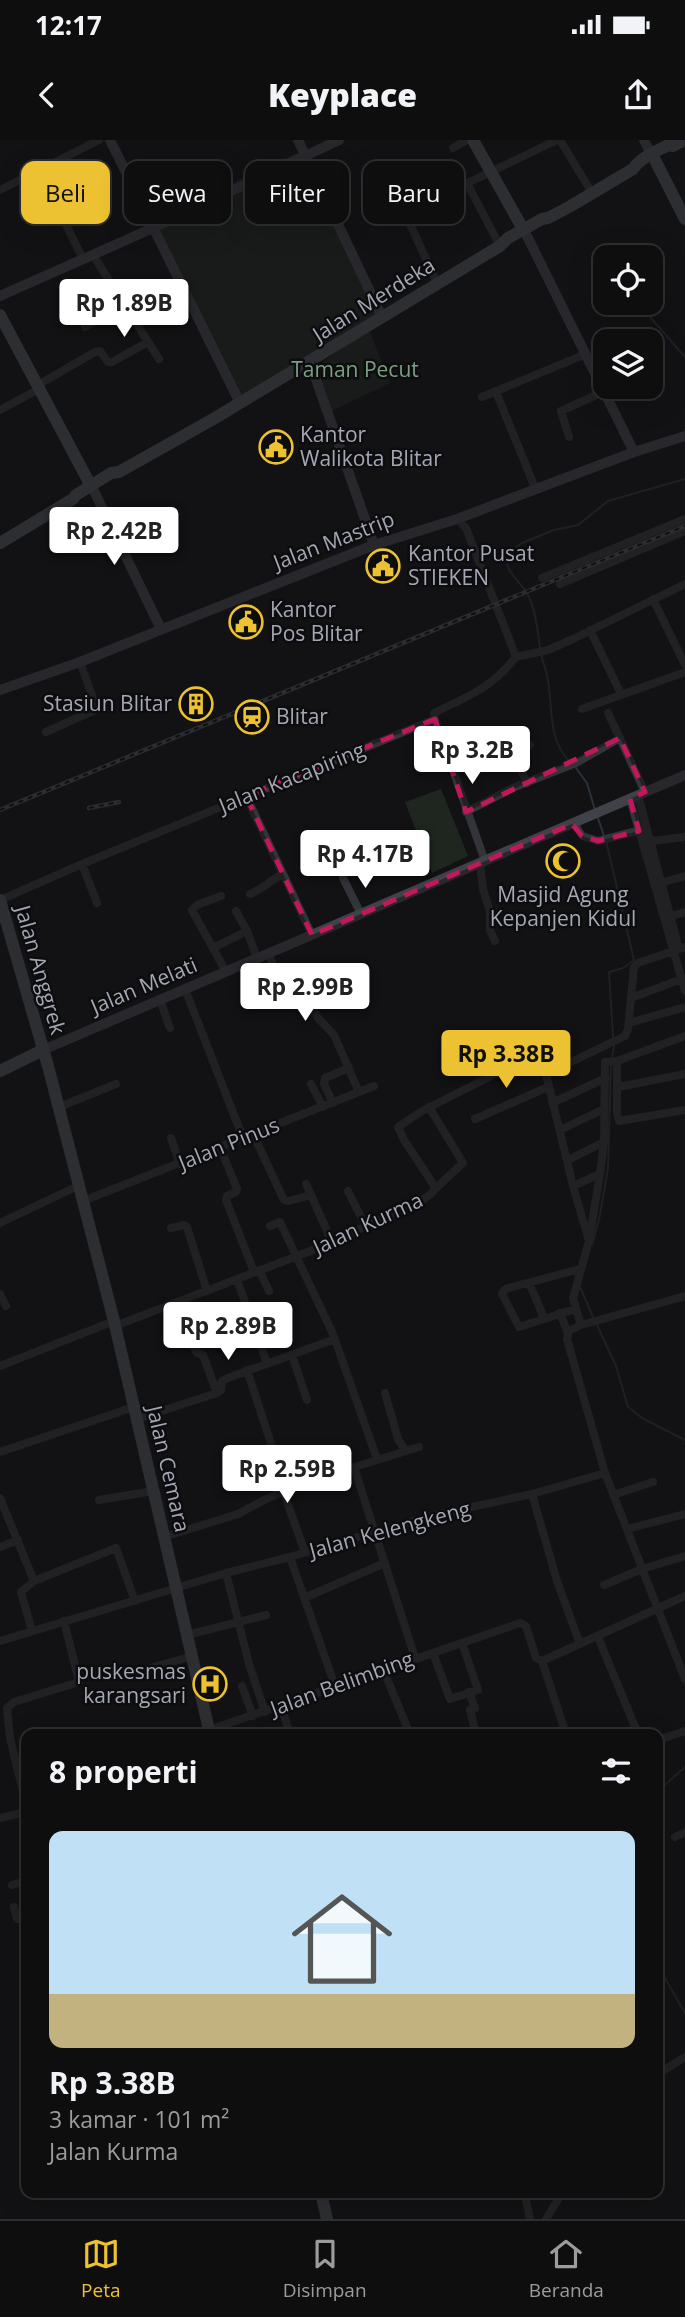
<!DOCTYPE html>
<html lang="id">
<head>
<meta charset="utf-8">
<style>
  body { margin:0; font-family:"Open Sans",sans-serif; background:#171718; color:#f1f3f6; height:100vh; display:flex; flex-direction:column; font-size:26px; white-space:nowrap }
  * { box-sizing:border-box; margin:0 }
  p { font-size:23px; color:#9b9c9e }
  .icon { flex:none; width:38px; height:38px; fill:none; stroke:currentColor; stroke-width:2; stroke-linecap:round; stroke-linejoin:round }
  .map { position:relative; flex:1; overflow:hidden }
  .drawer { position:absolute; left:21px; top:1589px; width:642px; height:469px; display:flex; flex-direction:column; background:#0e0e0f; border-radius:14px; box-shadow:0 7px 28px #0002,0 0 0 2px #2e2e2f }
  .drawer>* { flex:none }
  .top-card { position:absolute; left:21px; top:21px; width:644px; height:63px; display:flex; gap:14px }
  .fabs { position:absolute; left:593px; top:105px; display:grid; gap:14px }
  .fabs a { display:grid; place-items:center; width:70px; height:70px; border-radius:14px; background:#0e0e0f; box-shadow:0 7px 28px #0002,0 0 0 2px #2e2e2f; font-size:35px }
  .price { position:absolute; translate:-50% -60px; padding:0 16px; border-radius:7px; background:#fff; color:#222; font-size:23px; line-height:46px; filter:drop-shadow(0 2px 4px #0008) }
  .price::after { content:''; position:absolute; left:50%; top:42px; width:21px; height:16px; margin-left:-10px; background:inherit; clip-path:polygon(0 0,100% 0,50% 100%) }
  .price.active { background:#ecc132; color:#111 }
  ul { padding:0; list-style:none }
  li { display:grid; align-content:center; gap:14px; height:371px; padding:0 28px }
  li span { display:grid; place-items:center; height:217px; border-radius:14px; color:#555 }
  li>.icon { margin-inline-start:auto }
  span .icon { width:126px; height:126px; fill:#fffc; stroke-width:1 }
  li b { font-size:30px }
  h2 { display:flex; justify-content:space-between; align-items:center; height:84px; padding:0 28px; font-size:30px }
  .tag { padding:0 24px; border-radius:14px; background:#0e0e0f; box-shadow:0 7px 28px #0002,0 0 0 2px #2e2e2f; font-size:24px; line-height:63px }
  .tag.active { background:#ecc132; color:#111 }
  .status { display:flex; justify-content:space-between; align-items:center; height:49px; padding:0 35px; background:#0e0e0f; direction:ltr }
  .status svg { height:19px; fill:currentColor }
  header { display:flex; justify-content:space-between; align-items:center; height:91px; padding:0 28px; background:#0e0e0f; font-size:32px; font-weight:800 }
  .dock { display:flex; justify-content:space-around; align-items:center; height:98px; border-top:2px solid #2e2e2f; background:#0e0e0f; font-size:19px; color:#9b9c9e }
  .dock a { display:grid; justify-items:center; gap:4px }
  .dock .active { color:#ecc132 }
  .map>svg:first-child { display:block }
  .green { fill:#1f2620 }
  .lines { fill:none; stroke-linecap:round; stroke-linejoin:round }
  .stream { stroke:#2b3139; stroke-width:2 }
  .street { stroke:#333439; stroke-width:8 }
  .secondary { stroke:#414249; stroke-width:10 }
  .primary { stroke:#4f5058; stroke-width:12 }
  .rail-casing { stroke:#4a4b52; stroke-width:4.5 }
  .rail { stroke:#0d0d0f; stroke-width:2; stroke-dasharray:5; stroke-linecap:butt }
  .marked { fill:none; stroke:#c2185b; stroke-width:5; stroke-dasharray:14 9; stroke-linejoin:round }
  .labels { text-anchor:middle; stroke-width:5; stroke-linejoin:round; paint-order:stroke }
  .street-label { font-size:21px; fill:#a4a7b4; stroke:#0d0d0f }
  .park-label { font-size:21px; fill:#7b9f81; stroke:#0d0d0f }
  .poi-label { font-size:21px; fill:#a4a7b4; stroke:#0d0d0f; text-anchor:start }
</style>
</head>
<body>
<div class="status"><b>12:17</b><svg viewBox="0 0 49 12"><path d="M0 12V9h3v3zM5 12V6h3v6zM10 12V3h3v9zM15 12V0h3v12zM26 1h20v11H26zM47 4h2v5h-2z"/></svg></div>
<header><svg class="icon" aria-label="back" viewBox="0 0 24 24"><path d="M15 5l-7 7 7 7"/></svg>Keyplace<svg class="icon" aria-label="share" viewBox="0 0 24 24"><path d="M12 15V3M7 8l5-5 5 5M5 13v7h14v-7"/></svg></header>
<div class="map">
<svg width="685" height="2079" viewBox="0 0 685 2079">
  <rect width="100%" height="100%" fill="#121214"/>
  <path class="green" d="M299 12 379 176 241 260 148 81Z
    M369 189 390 243 332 271 320 234V224Z
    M441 649 468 716 432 733 405 662Z"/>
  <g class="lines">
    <path class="stream" d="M602 136 606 138
      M638 163 685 217
      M540 508C538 492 536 473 529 457 522 441 503 433 507 413L522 403 554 390 578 385 608 361 685 339
      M541 514C543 523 547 532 548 541 553 570 548 599 569 621
      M576 628 587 643 595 670
      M598 678 604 696
      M606 701 634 820 623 828 609 832 613 897
      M612 918 614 906
      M592 1105 599 1080 608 1028 611 924
      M580 1147 593 1177
      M597 1185 616 1226 628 1267 642 1278 685 1300
      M658 1651 685 1627
      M658 1826 685 1873"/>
    <path class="street" d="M560 0 592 53
      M453 8 467 0
      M383 38 389 53 386 57 395 78 557 0
      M468 45 500 106
      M0 50 99 0
      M53 58 83 119
      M405 73 437 143
      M93 115 159 219
      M85 187 123 163
      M38 245 95 212 100 211 108 222H112L148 202
      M496 252 536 350
      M482 257 586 214
      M0 270 39 249
      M569 297 561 271 605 251
      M542 438 685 379
      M560 444 685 391
      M653 459 685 525
      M590 490 621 554
      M516 517 548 510 573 499 685 444
      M582 569 685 532
      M608 573 645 652
      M435 579 434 573C470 555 490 549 516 517L466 388 457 379
      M435 579 485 721
      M46 592 97 569 80 522
      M527 643 514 615 530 605
      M638 655 678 805 675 810
      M246 656 312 795
      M630 659 685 851
      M466 672 515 647 576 623 620 598
      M574 683 582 696 598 701 641 690
      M652 701 685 697
      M480 723 483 749 490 772V790L495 801
      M82 724 97 763
      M343 738 361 774
      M663 742 685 736
      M250 754C263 749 270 740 283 734
      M221 756 197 765 192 770 226 832
      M0 760 82 724 435 579
      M671 776 685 772
      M247 791 257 818
      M213 808 247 791 236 771
      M268 814 285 849 290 851 300 848 318 878 334 895 359 952
      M185 849 243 998
      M631 858 684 838
      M160 860 170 888
      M629 883 685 867
      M617 921V973L619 981 685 970
      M311 944 323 967
      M618 947 685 934
      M333 963 324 944 325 938 349 928
      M552 963 606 938
      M59 967 116 944
      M429 967 463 1023 434 1050
      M475 979 548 947
      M560 990 604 969
      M253 994 284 1060 289 1061 311 1055 332 1102
      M171 998 180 1024
      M220 1007 237 1049 236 1052 227 1056 226 1060 254 1132
      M568 1020 604 1002
      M306 1044 311 1055
      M573 1046 600 1034
      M348 1051 366 1087
      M83 1061 374 946
      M0 1083 80 1045
      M270 1086 280 1082 333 1194 377 1319
      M171 1088 184 1085 187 1087 207 1151
      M589 1101 573 1046 546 934 625 896 628 889 634 827 638 823 685 807
      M259 1130 269 1151
      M237 1140 267 1223
      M529 1143 544 1178
      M0 1154 6 1166
      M685 1156 581 1185 569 1191 567 1199 605 1333 685 1539
      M173 1165C179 1183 189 1196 197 1213L203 1215 217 1253
      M575 1169 519 1187 502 1154 505 1149 580 1129
      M560 1173 568 1193
      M581 1185 573 1158 589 1101 600 1034 604 1002 605 922 617 921 685 896
      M115 1186 318 1108 424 1059 432 1053 435 1047 404 1000 398 987 422 971 507 928
      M292 1215 307 1260
      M0 1226 114 1181
      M247 1230 279 1328 283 1351 305 1412
      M385 1253 398 1299 405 1310
      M137 1279 217 1253 221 1250 222 1241 228 1238 335 1199
      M0 1312 134 1267
      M354 1327 415 1518
      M532 1354 557 1441 580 1504
      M613 1355 653 1342
      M0 1358 34 1441 116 1408 135 1461
      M99 1360 153 1351
      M627 1389 685 1374
      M164 1397 238 1374 264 1360 300 1344 419 1307
      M0 1407 18 1400
      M290 1417 335 1546
      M226 1433 249 1524 265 1572
      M604 1445 642 1429 685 1416
      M304 1458 385 1423
      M32 1491 21 1452 34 1441
      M187 1495 266 1475
      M598 1497 638 1594
      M0 1501 226 1433 290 1417 430 1376 532 1354 605 1333
      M433 1513 450 1559 478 1550 462 1503
      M542 1521 685 1456
      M150 1528 193 1516
      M383 1529 410 1594
      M242 1546 253 1576
      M469 1552 475 1568 470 1570 476 1594
      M281 1566 290 1594
      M209 1590 520 1483 526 1486 536 1518 542 1521 566 1594
      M658 1600 685 1591
      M26 1664 10 1598 7 1568 14 1562 79 1542 64 1481
      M0 1678 26 1672
      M675 1697 685 1692
      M12 1745 26 1741
      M14 1767 17 1779H26
      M658 1934 685 1917
      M529 2053 526 2060 530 2079
      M546 2079 562 2053"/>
    <path class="secondary" d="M110 0 240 263
      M298 0 382 177
      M644 0 651 14
      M526 94 634 312
      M0 156 153 88 339 0
      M310 222 374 405
      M94 351 161 489
      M0 550 80 522 374 405 457 379 634 312 685 296
      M43 910 685 635"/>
    <path class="primary" d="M473 0 523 89
      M655 20 685 79
      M0 175 91 346
      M0 403 73 359 76 355 111 333 119 332 215 278 500 106 508 98 542 79 548 78 569 67 633 29C641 17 656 12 668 5L673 6 684 0
      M0 760 48 926 114 1181 210 1594
      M0 931 43 910
      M321 2053 327 2079"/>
    <defs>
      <path id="rail" d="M89 668 119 662
        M0 670 685 386"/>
    </defs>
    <use href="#rail" class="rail-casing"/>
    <use href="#rail" class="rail"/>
  </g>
  <path d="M0 0H685V2079H0ZM435 579 466 672 620 598 645 652 630 659 639 691 598 701 582 696 572 684 312 795 246 656Z" fill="#121214" fill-opacity=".55" fill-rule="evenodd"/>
  <path class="marked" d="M435 579 466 672 620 598 645 652 630 659 639 691 598 701 582 696 572 684 312 795 246 656Z"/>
  <defs>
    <symbol id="civic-ring" viewBox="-11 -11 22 22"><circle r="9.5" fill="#0d0d0f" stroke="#ecc132" stroke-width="1.5"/><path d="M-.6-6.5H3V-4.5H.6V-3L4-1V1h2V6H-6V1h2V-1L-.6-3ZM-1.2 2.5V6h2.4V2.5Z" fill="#ecc132"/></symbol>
    <symbol id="building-ring" viewBox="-11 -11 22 22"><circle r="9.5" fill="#0d0d0f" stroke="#ecc132" stroke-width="1.5"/><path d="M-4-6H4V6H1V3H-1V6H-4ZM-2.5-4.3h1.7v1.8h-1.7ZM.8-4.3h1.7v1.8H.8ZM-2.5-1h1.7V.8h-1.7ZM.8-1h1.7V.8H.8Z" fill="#ecc132"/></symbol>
    <symbol id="station-ring" viewBox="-11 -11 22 22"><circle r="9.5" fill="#0d0d0f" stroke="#ecc132" stroke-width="1.5"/><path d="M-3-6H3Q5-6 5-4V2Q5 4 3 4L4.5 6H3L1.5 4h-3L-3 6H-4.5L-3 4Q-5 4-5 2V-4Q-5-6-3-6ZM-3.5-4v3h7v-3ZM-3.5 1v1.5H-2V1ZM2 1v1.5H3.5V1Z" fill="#ecc132"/></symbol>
    <symbol id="mosque-ring" viewBox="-11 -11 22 22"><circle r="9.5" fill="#0d0d0f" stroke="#ecc132" stroke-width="1.5"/><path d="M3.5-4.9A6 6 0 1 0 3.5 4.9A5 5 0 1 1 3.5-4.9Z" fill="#ecc132"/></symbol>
    <symbol id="hospital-ring" viewBox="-11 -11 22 22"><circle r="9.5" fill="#0d0d0f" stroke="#ecc132" stroke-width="1.5"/><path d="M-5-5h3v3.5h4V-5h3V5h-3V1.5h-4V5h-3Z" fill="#ecc132"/></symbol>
  </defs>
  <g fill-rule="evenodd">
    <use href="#civic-ring" x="257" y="288" width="38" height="38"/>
    <use href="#civic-ring" x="364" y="407" width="38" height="38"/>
    <use href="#civic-ring" x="227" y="463" width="38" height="38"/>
    <use href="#building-ring" x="177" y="545" width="38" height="38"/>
    <use href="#station-ring" x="233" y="558" width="38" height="38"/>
    <use href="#mosque-ring" x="544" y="702" width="38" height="38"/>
    <use href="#hospital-ring" x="191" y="1525" width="38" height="38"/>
  </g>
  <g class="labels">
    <g class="street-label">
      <text transform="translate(374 160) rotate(-32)" y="7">Jalan Merdeka</text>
      <text transform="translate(334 401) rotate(-21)" y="7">Jalan Mastrip</text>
      <text transform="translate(292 638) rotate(-22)" y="7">Jalan Kacapiring</text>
      <text transform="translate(40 830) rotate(74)" y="7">Jalan Anggrek</text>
      <text transform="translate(144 846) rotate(-23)" y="7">Jalan Melati</text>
      <text transform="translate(229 1004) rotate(-22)" y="7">Jalan Pinus</text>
      <text transform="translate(368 1084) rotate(-25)" y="7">Jalan Kurma</text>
      <text transform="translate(168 1329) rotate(77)" y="7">Jalan Cemara</text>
      <text transform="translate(390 1390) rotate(-15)" y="7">Jalan Kelengkeng</text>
      <text transform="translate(342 1544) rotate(-20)" y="7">Jalan Belimbing</text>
    </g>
    <g class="park-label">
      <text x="355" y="237">Taman Pecut</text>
    </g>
    <g class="poi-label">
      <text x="300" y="302">Kantor<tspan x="300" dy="24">Walikota Blitar</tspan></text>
      <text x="408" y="421">Kantor Pusat<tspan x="408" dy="24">STIEKEN</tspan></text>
      <text x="270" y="477">Kantor<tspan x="270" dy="24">Pos Blitar</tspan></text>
      <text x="172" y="571" text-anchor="end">Stasiun Blitar</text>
      <text x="276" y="584">Blitar</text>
      <text x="563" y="762" text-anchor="middle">Masjid Agung<tspan x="563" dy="24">Kepanjen Kidul</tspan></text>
      <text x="186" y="1539" text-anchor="end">puskesmas<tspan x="186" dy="24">karangsari</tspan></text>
    </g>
  </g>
</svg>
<div class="fabs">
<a><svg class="icon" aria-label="locate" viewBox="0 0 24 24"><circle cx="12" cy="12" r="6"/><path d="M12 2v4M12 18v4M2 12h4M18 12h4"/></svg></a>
<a><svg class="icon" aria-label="layers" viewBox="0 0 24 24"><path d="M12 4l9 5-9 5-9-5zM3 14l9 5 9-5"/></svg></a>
</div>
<b class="price" style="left:124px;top:199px">Rp 1.89B</b>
<b class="price" style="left:114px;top:427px">Rp 2.42B</b>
<b class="price" style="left:472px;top:646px">Rp 3.2B</b>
<b class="price" style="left:365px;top:750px">Rp 4.17B</b>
<b class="price" style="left:305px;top:883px">Rp 2.99B</b>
<b class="price active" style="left:506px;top:950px">Rp 3.38B</b>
<b class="price" style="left:228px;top:1222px">Rp 2.89B</b>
<b class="price" style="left:287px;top:1365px">Rp 2.59B</b>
<div class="top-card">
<a class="tag active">Beli</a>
<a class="tag">Sewa</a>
<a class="tag">Filter</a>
<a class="tag">Baru</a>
</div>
<section class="drawer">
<h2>8 properti<svg class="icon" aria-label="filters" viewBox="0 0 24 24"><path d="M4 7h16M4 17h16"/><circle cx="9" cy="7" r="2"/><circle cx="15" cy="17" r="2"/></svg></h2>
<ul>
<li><span style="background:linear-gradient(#bfe0f5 75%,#c2b280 0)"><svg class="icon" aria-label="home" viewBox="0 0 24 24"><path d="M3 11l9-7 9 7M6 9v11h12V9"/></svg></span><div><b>Rp 3.38B</b><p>3 kamar · 101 m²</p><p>Jalan Kurma</p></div></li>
</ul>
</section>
</div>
<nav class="dock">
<a class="active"><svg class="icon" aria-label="map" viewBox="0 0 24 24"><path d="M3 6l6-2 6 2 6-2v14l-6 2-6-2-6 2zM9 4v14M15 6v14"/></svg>Peta</a>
<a><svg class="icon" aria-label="saved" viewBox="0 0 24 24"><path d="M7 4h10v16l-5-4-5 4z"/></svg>Disimpan</a>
<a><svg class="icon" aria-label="home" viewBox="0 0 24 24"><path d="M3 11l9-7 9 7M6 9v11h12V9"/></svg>Beranda</a>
</nav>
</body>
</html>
